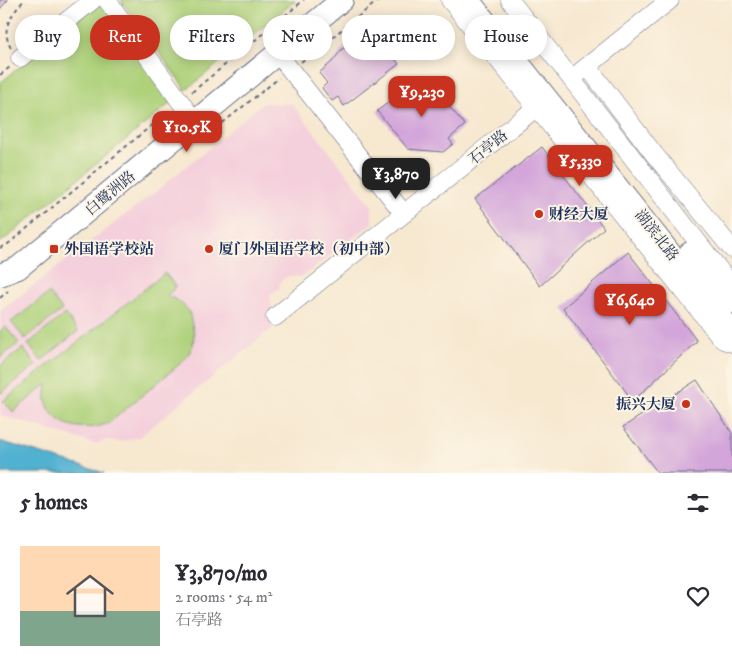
<!DOCTYPE html>
<html lang="en">
<head>
<meta charset="utf-8">
<style>
  body { margin:0; font-family:"IM FELL DW Pica","Noto Serif SC",serif; background:#f7f7f7; color:#2b2b33; height:100vh; display:flex; flex-direction:column; font-size:19px; white-space:nowrap }
  * { box-sizing:border-box; margin:0 }
  p { font-size:16px; color:#7c7c81 }
  .icon { flex:none; width:28px; height:28px; fill:none; stroke:currentColor; stroke-width:2; stroke-linecap:round; stroke-linejoin:round }
  .map { position:relative; height:473px; overflow:hidden }
  .side { display:flex; flex-direction:column; background:#fff; flex:1 }
  .side>* { flex:none }
  .banner { position:absolute; left:15px; top:15px; width:702px; height:45px; display:flex; gap:10px }
  .price { position:absolute; translate:-50% -42px; padding:0 11px; border-radius:10px; background:#c8321e; color:#fff; font-size:16px; line-height:32px; filter:drop-shadow(0 1px 2px #0008) }
  .price::after { content:''; position:absolute; left:50%; top:30px; width:15px; height:11px; margin-left:-8px; background:inherit; clip-path:polygon(0 0,100% 0,50% 100%) }
  .price.selected { background:#222; color:#fff }
  ul { padding:0; list-style:none }
  li { display:flex; align-items:center; gap:15px; height:125px; padding:0 20px }
  li+li { border-top:1px solid #e1e1e2 }
  li span { display:grid; place-items:center; flex:none; width:140px; height:100px; border-radius:0px; color:#555 }
  li>.icon { margin-inline-start:auto }
  span .icon { width:60px; height:60px; fill:#fffc; stroke-width:1 }
  li b { font-size:21px }
  h2 { display:flex; justify-content:space-between; align-items:center; height:60px; padding:0 20px; font-size:21px }
  .chip { padding:0 18px; border-radius:22px; background:#fff; box-shadow:0 2px 12px #0003; font-size:18px; line-height:45px }
  .chip.selected { background:#c8321e; color:#fff }
  .map>svg:first-child { display:block }
  .built { fill:#f4cfdc }
  .green { fill:#aed17a; stroke:#64806c }
  .water { fill:#51b1d0; stroke:#367097 }
  .building { fill:#d3a5da }
  .lines { fill:none; stroke-linecap:round; stroke-linejoin:round }
  .minor-casing { stroke:#687086; stroke-width:19 }
  .major-casing { stroke:#687086; stroke-width:24 }
  .path { stroke:#687086; stroke-width:2; stroke-dasharray:4 4; stroke-linecap:butt }
  .minor { stroke:#fff; stroke-width:18 }
  .major { stroke:#fff; stroke-width:22 }
  .poi-dot { fill:#c8321e; stroke:#fcf5e5; stroke-width:2 }
  .labels { text-anchor:middle; stroke-width:4; stroke-linejoin:round; paint-order:stroke }
  .street-label { font-size:15px; fill:#1b2f5e; stroke:#fcf5e5 }
  .poi-label { font-size:15px; font-weight:bold; fill:#1b2f5e; stroke:#fcf5e5; text-anchor:start }
</style>
</head>
<body>
<div class="map">
<svg width="732" height="473" viewBox="0 0 732 473">
  <rect width="100%" height="100%" fill="#fcf5e5"/>
  <filter id="ink" filterUnits="userSpaceOnUse"><feTurbulence type="fractalNoise" baseFrequency=".02" numOctaves="2"/><feDisplacementMap in="SourceGraphic" scale="10" xChannelSelector="R" yChannelSelector="G"/><feConvolveMatrix kernelMatrix="1 2 1 2 8 2 1 2 1" color-interpolation-filters="sRGB"/></filter>
  <filter id="wash" filterUnits="userSpaceOnUse"><feTurbulence type="fractalNoise" baseFrequency=".0096" numOctaves="4" result="noise"/><feDisplacementMap in="SourceGraphic" scale="20" xChannelSelector="R" yChannelSelector="G"/><feGaussianBlur stdDeviation="1.12" result="paint"/><feColorMatrix in="noise" values="0 0 0 0 0 0 0 0 0 0 0 0 0 0 0 0 0 1.4 0 .05"/><feComposite in="paint" operator="in"/></filter>
  <g filter="url(#wash)">
    <rect width="100%" height="100%" fill="#f7e8d0"/>
    <path class="built" d="M263 103 292 104 372 206V223L302 277 288 276 280 281 279 288 270 296 273 313 268 317 275 326 139 437 119 442 108 440 95 444 0 415V311L159 189Z"/>
    <path class="green" d="M121 0H296L186 90Z
      M101 1 173 101 0 243V83Z
      M165 273 176 287 167 295 181 303 189 311 194 334 193 345 187 357 175 368 109 423C88 432 52 429 46 400 45 395 47 388 47 384L13 412 3 401Z
      M49 293 62 310 25 339 11 322Z
      M65 314 78 331 41 361 28 344Z
      M5 326 19 343 0 358V331Z
      M23 348 36 365 0 394V366Z"/>
    <path class="water" d="M0 441 104 473H0Z"/>
    <g id="blocks">
      <path class="building" d="M0 0H8L0 9Z
        M373 31 399 64 344 106 338 97 332 101 322 88 327 83 319 73 333 61 342 49 360 41Z
        M415 78H425L465 125 449 139 453 144 443 152 408 149 377 111 409 87 407 84Z
        M542 147 604 228 540 286 475 199Z
        M628 252 697 341 633 401 563 308Z
        M697 380 732 433V473H658L623 427Z"/>
    </g>
  </g>
  <g filter="url(#ink)">
    <use href="#blocks" fill-opacity="0" stroke="#687086" stroke-width="1"/>
    <g class="lines">
      <defs>
        <path id="minor" d="M107 0 195 122
          M450 0 723 340 732 343
          M510 0 732 286
          M278 54 404 214
          M20 58 93 0
          M588 67 654 154 732 249
          M579 73 670 0
          M275 317 537 107"/>
        <path id="major" d="M468 0 732 331
          M690 253 732 302
          M0 275 18 268 342 0"/>
      </defs>
      <use href="#minor" class="minor-casing"/>
      <use href="#major" class="major-casing"/>
      <path class="path" d="M11 48C0 28 11 16 24 0
        M301 62 379 0
        M0 75 10 67
        M192 92 304 0
        M210 133 279 78
        M0 248 8 244 169 111
        M0 298 8 291"/>
      <use href="#minor" class="minor"/>
      <use href="#major" class="major"/>
    </g>
  </g>
  <g class="poi-dot">
    <circle cx="539" cy="214" r="5"/>
    <rect x="49" y="244" width="10" height="10" rx="2.5"/>
    <circle cx="209" cy="249" r="5"/>
    <circle cx="686" cy="404" r="5"/>
  </g>
  <g class="labels">
    <g class="street-label">
      <text transform="translate(488 147) rotate(-39)" y="5">石亭路</text>
      <text transform="translate(110 193) rotate(-40)" y="5">白鹭洲路</text>
      <text transform="translate(657 235) rotate(52)" y="5">湖滨北路</text>
    </g>
    <g class="poi-label">
      <text x="549" y="219">财经大厦</text>
      <text x="64" y="254">外国语学校站</text>
      <text x="219" y="254">厦门外国语学校（初中部）</text>
      <text x="676" y="409" text-anchor="end">振兴大厦</text>
    </g>
  </g>
</svg>
<b class="price" style="left:422px;top:118px">¥9,230</b>
<b class="price" style="left:187px;top:153px">¥10.5K</b>
<b class="price" style="left:580px;top:187px">¥5,330</b>
<b class="price selected" style="left:396px;top:200px">¥3,870</b>
<b class="price" style="left:630px;top:326px">¥6,640</b>
<div class="banner">
<a class="chip">Buy</a>
<a class="chip selected">Rent</a>
<a class="chip">Filters</a>
<a class="chip">New</a>
<a class="chip">Apartment</a>
<a class="chip">House</a>
</div>
</div>
<section class="side">
<h2>5 homes<svg class="icon" aria-label="filters" viewBox="0 0 24 24"><path d="M4 7h16M4 17h16"/><circle cx="9" cy="7" r="2"/><circle cx="15" cy="17" r="2"/></svg></h2>
<ul>
<li><span style="background:linear-gradient(#ffd9b3 65%,#7fa58c 0)"><svg class="icon" aria-label="home" viewBox="0 0 24 24"><path d="M3 11l9-7 9 7M6 9v11h12V9"/></svg></span><div><b>¥3,870/mo</b><p>2 rooms · 54 m²</p><p>石亭路</p></div><svg class="icon" aria-label="heart" viewBox="0 0 24 24"><path d="M12 20l-8-8c-3-5 5-10 8-4 3-6 11-1 8 4z"/></svg></li>
</ul>
</section>
</body>
</html>
